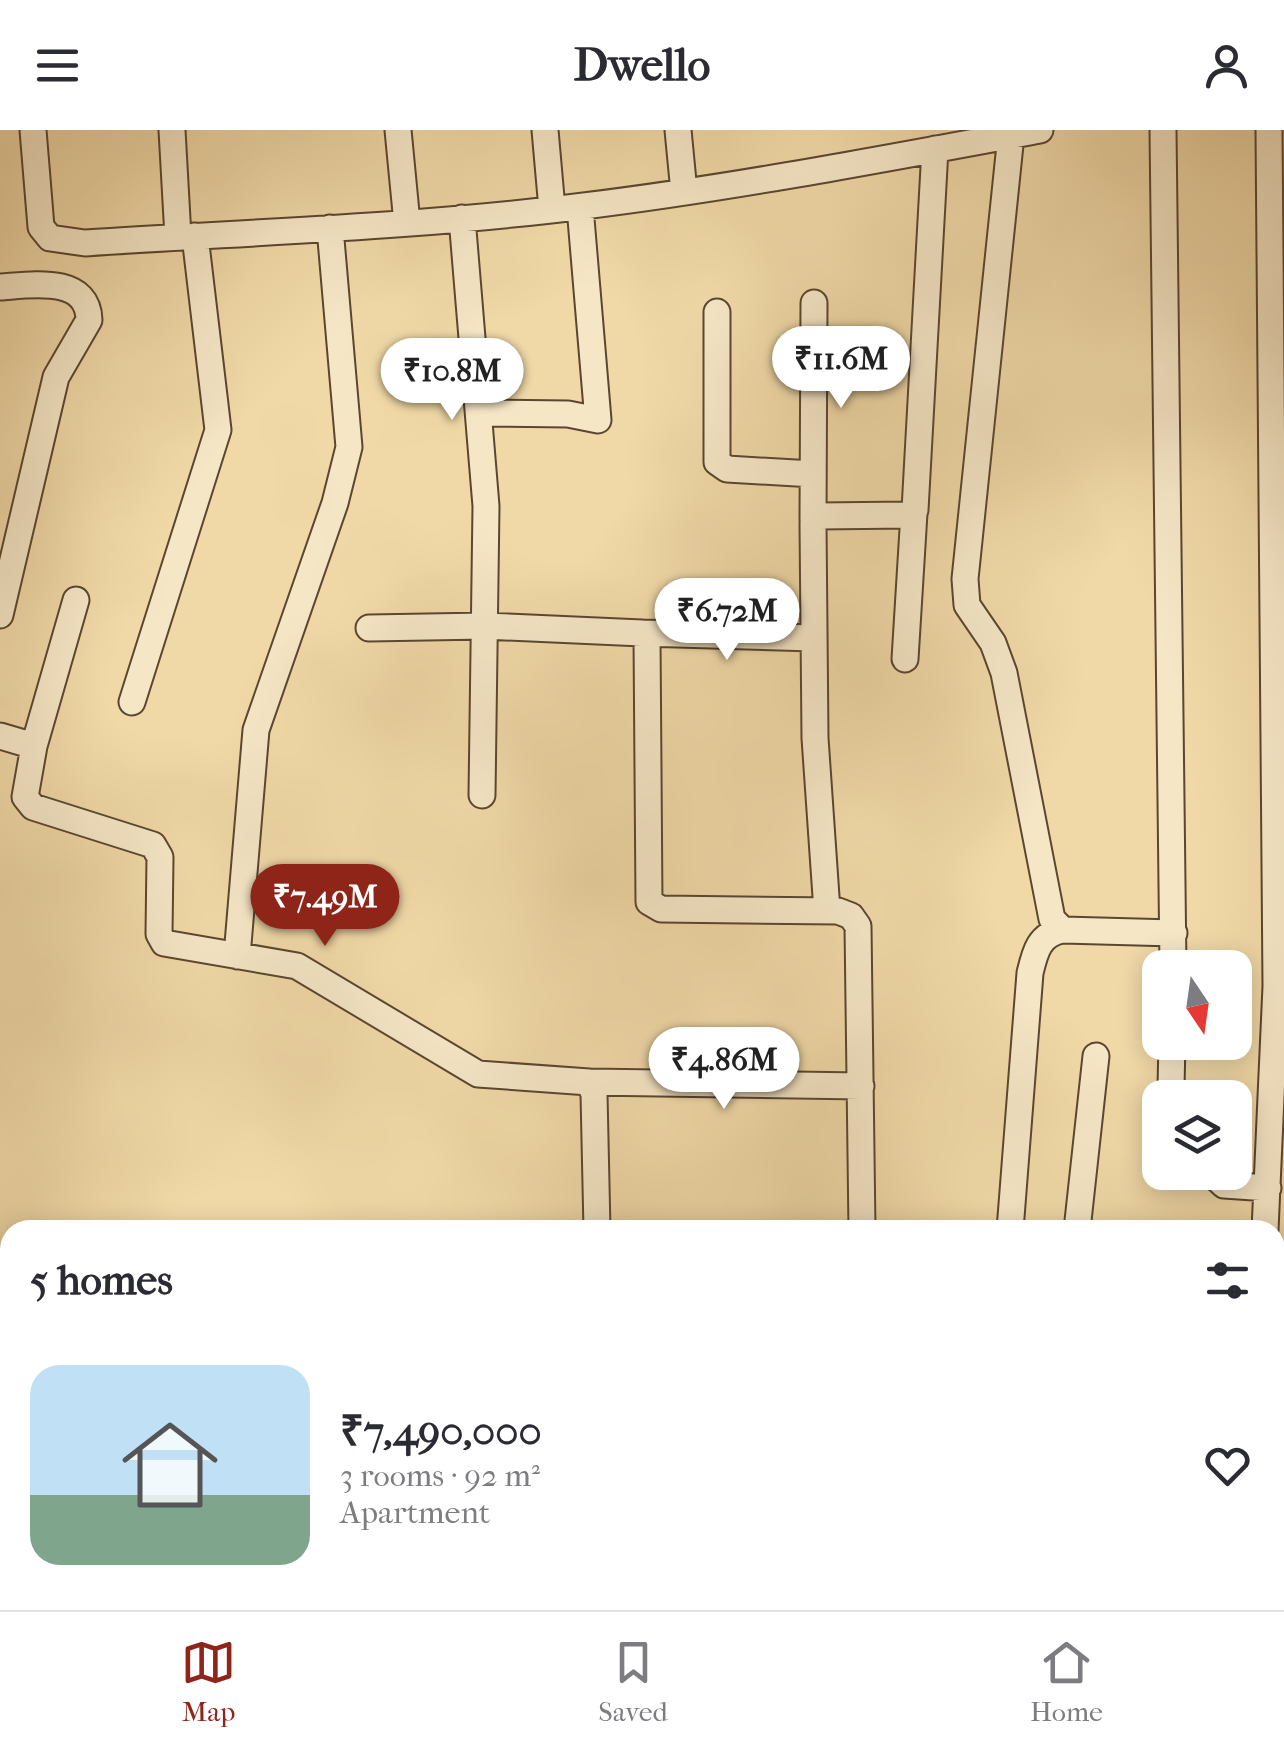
<!DOCTYPE html>
<html lang="en">
<head>
<meta charset="utf-8">
<style>
  body { margin:0; font-family:"IM FELL French Canon",serif; background:#f2f2f3; color:#2b2b33; height:100vh; display:flex; flex-direction:column; font-size:38px; white-space:nowrap }
  * { box-sizing:border-box; margin:0 }
  p { font-size:32px; color:#7c7c81 }
  .icon { flex:none; width:55px; height:55px; fill:none; stroke:currentColor; stroke-width:2; stroke-linecap:round; stroke-linejoin:round }
  .map { position:relative; flex:1; overflow:hidden }
  .drawer { position:absolute; left:0px; top:1090px; width:1285px; height:390px; display:flex; flex-direction:column; background:#fff; border-radius:30px 30px 0 0; box-shadow:0 5px 25px #0003 }
  .drawer>* { flex:none }
  .needle { width:65px; rotate:167deg }
  .tools { position:absolute; left:1142px; top:820px; display:grid; gap:20px }
  .tools a { display:grid; place-items:center; width:110px; height:110px; border-radius:20px; background:#fff; box-shadow:0 5px 25px #0003; font-size:50px }
  .price { position:absolute; translate:-50% -85px; padding:0 22px; border-radius:35px; background:#fff; color:#222; font-size:32px; line-height:65px; filter:drop-shadow(0 2px 5px #0008) }
  .price::after { content:''; position:absolute; left:50%; top:60px; width:30px; height:22px; margin-left:-15px; background:inherit; clip-path:polygon(0 0,100% 0,50% 100%) }
  .price.active { background:#8f2418; color:#fff }
  ul { padding:0; list-style:none }
  li { display:flex; align-items:center; gap:30px; height:250px; padding:0 30px }
  li+li { border-top:2px solid #e1e1e2 }
  li span { display:grid; place-items:center; flex:none; width:280px; height:200px; border-radius:30px; color:#555 }
  li>.icon { margin-inline-start:auto }
  span .icon { width:120px; height:120px; fill:#fffc; stroke-width:1 }
  li b { font-size:42px }
  h2 { display:flex; justify-content:space-between; align-items:center; height:120px; padding:0 30px; font-size:42px }
  header { display:flex; justify-content:space-between; align-items:center; height:130px; padding:0 30px; background:#fff; font-size:45px; font-weight:800 }
  .tab-bar { display:flex; justify-content:space-around; align-items:center; height:140px; border-top:2px solid #e1e1e2; background:#fff; font-size:28px; color:#7c7c81 }
  .tab-bar a { display:grid; justify-items:center; gap:5px }
  .tab-bar .active { color:#8f2418 }
  .map>svg:first-child { display:block }
  .lines { fill:none; stroke-linecap:round; stroke-linejoin:round }
  .lane-casing { stroke:#5a4631; stroke-width:16 }
  .street-casing { stroke:#5a4631; stroke-width:29 }
  .lane { stroke:#f5e6c6; stroke-width:12 }
  .street { stroke:#f5e6c6; stroke-width:25 }
</style>
</head>
<body>
<header><svg class="icon" aria-label="menu" viewBox="0 0 24 24"><path d="M4 6h16M4 12h16M4 18h16"/></svg>Dwello<svg class="icon" aria-label="person" viewBox="0 0 24 24"><circle cx="12" cy="8" r="4"/><path d="M4 21q1-7 8-7t8 7"/></svg></header>
<div class="map">
<svg width="1284" height="1480" viewBox="0 0 1284 1480">
  <rect width="100%" height="100%" fill="#f0d8a7"/>
  <filter id="stains"><feTurbulence type="fractalNoise" baseFrequency=".002" numOctaves="4"/><feColorMatrix values="0 0 0 0 .2 0 0 0 0 .09 0 0 0 0 .02 0 0 0 .5 -.17"/></filter>
  <radialGradient id="worn" r=".72"><stop offset=".6" stop-color="#630" stop-opacity="0"/><stop offset="1" stop-color="#630" stop-opacity=".3"/></radialGradient>
  <g class="lines">
    <defs>
      <path id="lane" d="M0 1197 10 1198
        M1275 1323H1284
        M584 1480 585 1470"/>
      <path id="street" d="M33 0 41 97 50 108 85 113C251 102 418 97 584 76 737 57 888 28 1040 0
        M172 0 178 107
        M398 0 407 93
        M545 0 552 79
        M678 0 684 62
        M1163 0 1173 838
        M1011 5 965 449 967 475 993 513 1004 543 1052 789 1063 800 1174 803
        M462 88 486 376 482 665
        M0 157C31 155 88 145 89 190L56 247 0 485
        M717 182V332L727 339 813 344
        M479 283 568 284 598 290 580 77
        M813 390 814 173
        M369 498 485 496 642 503 647 508 649 772 661 779 838 781 851 786 858 796 862 1100
        M642 503 814 508
        M905 529 914 383
        M132 572 218 300 195 106
        M0 606 34 616 25 667 33 677 153 715 160 727 159 804 164 813 297 836 478 944 589 952 594 964 597 1100
        M34 616 76 470
        M827 781 815 608 813 393 818 386 909 385 915 380 935 19
        M237 826 256 600 335 373 349 317 330 98
        M1172 912 1171 957 1177 968
        M589 952 861 956
        M1210 1042 1224 1055 1268 1058
        M1010 1100 1030 843C1035 822 1039 804 1063 800
        M1077 1100 1096 926
        M1265 1100 1276 856 1269 0
        M1275 1226 1284 1228"/>
    </defs>
    <use href="#lane" class="lane-casing"/>
    <use href="#street" class="street-casing"/>
    <use href="#lane" class="lane"/>
    <use href="#street" class="street"/>
  </g>
  <rect width="100%" height="100%" filter="url(#stains)"/>
  <rect width="100%" height="100%" fill="url(#worn)"/>
</svg>
<div class="tools">
<a><svg class="needle" viewBox="-14 -14 28 28"><path d="M0-13l5 13h-10z" fill="#e53935"/><path d="M0 13l5-13h-10z" fill="#7c7c81"/></svg></a>
<a><svg class="icon" aria-label="layers" viewBox="0 0 24 24"><path d="M12 4l9 5-9 5-9-5zM3 14l9 5 9-5"/></svg></a>
</div>
<b class="price" style="left:841px;top:281px">₹11.6M</b>
<b class="price" style="left:452px;top:293px">₹10.8M</b>
<b class="price" style="left:727px;top:533px">₹6.72M</b>
<b class="price active" style="left:325px;top:819px">₹7.49M</b>
<b class="price" style="left:724px;top:982px">₹4.86M</b>
<section class="drawer">
<h2>5 homes<svg class="icon" aria-label="filters" viewBox="0 0 24 24"><path d="M4 7h16M4 17h16"/><circle cx="9" cy="7" r="2"/><circle cx="15" cy="17" r="2"/></svg></h2>
<ul>
<li><span style="background:linear-gradient(#bfe0f5 65%,#7fa58c 0)"><svg class="icon" aria-label="home" viewBox="0 0 24 24"><path d="M3 11l9-7 9 7M6 9v11h12V9"/></svg></span><div><b>₹7,490,000</b><p>3 rooms · 92 m²</p><p>Apartment</p></div><svg class="icon" aria-label="heart" viewBox="0 0 24 24"><path d="M12 20l-8-8c-3-5 5-10 8-4 3-6 11-1 8 4z"/></svg></li>
</ul>
</section>
</div>
<nav class="tab-bar">
<a class="active"><svg class="icon" aria-label="map" viewBox="0 0 24 24"><path d="M3 6l6-2 6 2 6-2v14l-6 2-6-2-6 2zM9 4v14M15 6v14"/></svg>Map</a>
<a><svg class="icon" aria-label="saved" viewBox="0 0 24 24"><path d="M7 4h10v16l-5-4-5 4z"/></svg>Saved</a>
<a><svg class="icon" aria-label="home" viewBox="0 0 24 24"><path d="M3 11l9-7 9 7M6 9v11h12V9"/></svg>Home</a>
</nav>
</body>
</html>
